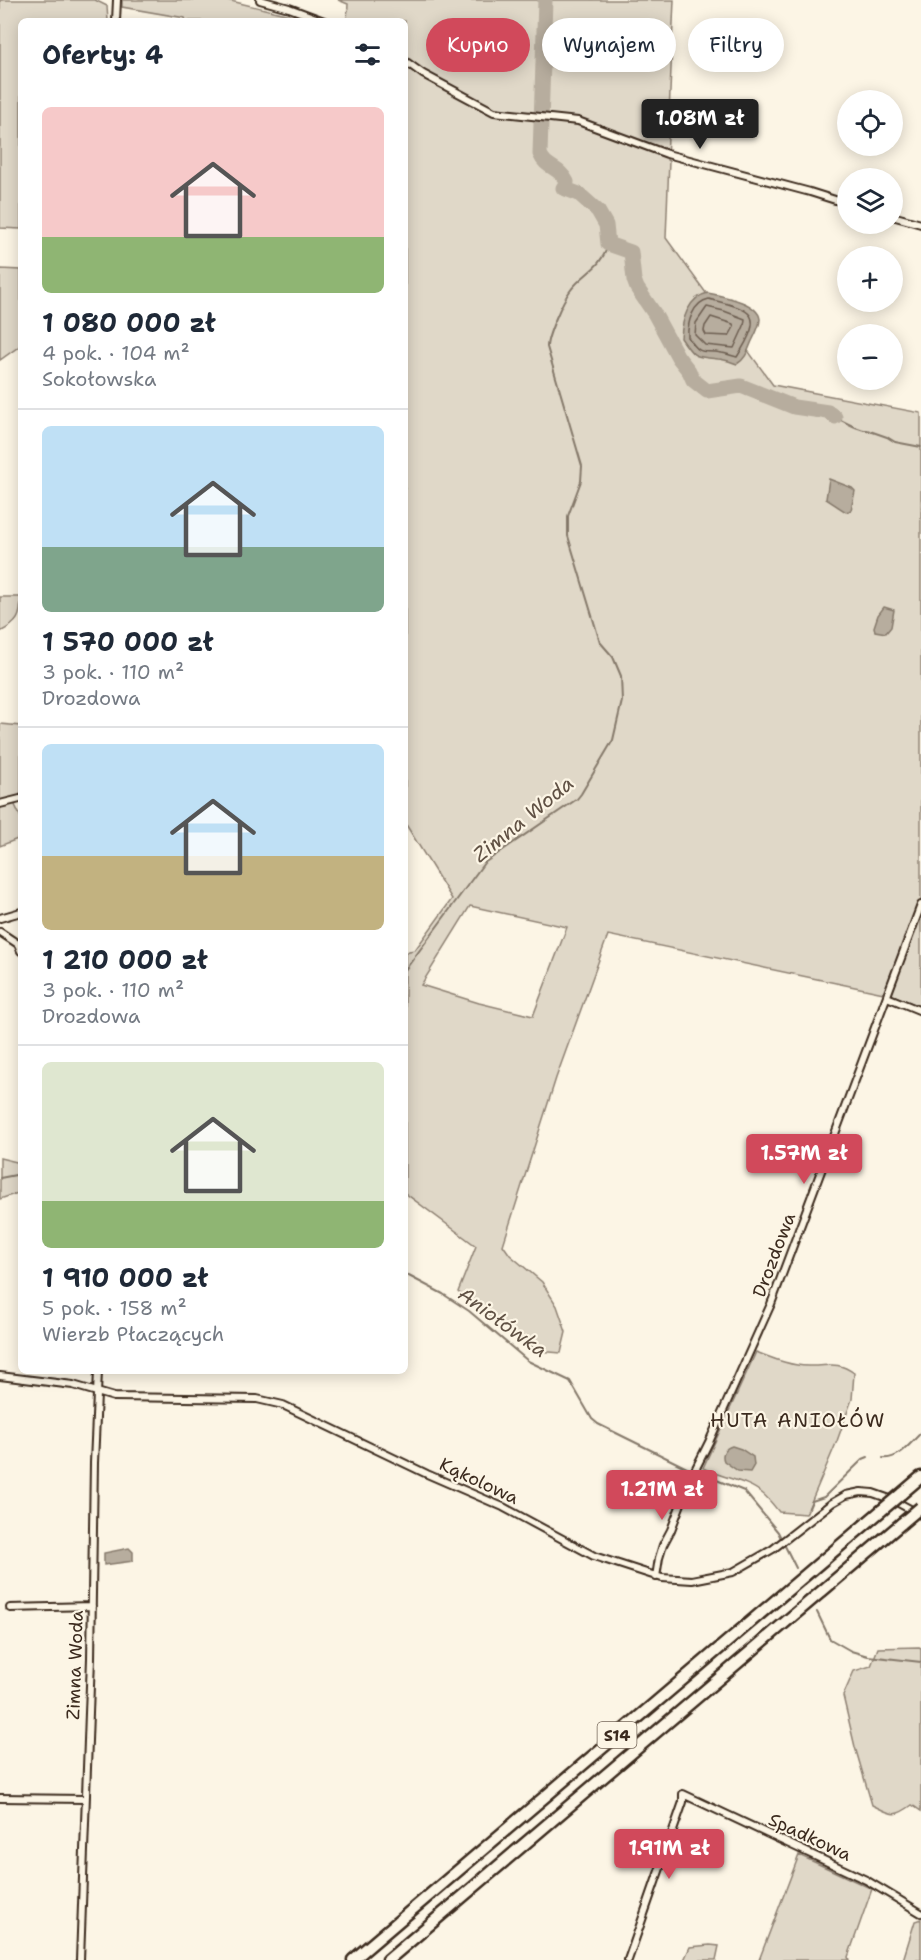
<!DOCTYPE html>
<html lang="pl">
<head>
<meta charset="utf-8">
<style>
  body { margin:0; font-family:"Shantell Sans",sans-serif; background:#f2f2f3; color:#1f2937; height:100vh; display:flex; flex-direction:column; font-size:22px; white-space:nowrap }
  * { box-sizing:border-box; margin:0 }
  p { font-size:20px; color:#747a83 }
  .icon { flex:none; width:33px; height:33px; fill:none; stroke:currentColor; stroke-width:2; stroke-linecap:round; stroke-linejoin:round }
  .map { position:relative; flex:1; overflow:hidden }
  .drawer { position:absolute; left:18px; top:18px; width:390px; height:1356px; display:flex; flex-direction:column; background:#fff; border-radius:9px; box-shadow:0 3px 15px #0003 }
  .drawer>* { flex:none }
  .hud { position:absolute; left:426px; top:18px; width:405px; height:54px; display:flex; gap:12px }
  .controls { position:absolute; left:837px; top:90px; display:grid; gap:12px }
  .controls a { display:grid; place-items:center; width:66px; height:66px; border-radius:50%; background:#fff; box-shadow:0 3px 15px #0003; font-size:30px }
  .price { position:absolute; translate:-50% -51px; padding:0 14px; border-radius:6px; background:#d1495b; color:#fff; font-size:20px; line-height:39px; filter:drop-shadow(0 2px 3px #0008) }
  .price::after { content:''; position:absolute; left:50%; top:36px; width:18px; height:14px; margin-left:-9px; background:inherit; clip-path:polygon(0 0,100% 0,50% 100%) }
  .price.current { background:#222; color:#fff }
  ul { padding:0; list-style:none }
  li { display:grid; align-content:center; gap:12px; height:318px; padding:0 24px }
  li+li { border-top:2px solid #e0e1e3 }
  li span { display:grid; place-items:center; height:186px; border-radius:9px; color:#555 }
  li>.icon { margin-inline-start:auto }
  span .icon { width:108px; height:108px; fill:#fffc; stroke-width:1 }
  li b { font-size:26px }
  h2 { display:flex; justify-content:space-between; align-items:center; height:72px; padding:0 24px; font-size:26px }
  .chip { padding:0 21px; border-radius:27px; background:#fff; box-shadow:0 3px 15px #0003; font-size:21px; line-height:54px }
  .chip.current { background:#d1495b; color:#fff }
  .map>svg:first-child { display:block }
  .green { fill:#e0d8c8; stroke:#8e8173; stroke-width:1.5; fill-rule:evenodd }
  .water { fill:#b7ad9e; stroke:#85796b; stroke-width:1.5 }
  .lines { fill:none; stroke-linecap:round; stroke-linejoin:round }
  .shore { stroke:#6d5e51; stroke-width:1.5 }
  .stream { stroke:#85796b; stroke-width:2 }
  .river { stroke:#b7ad9e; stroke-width:15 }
  .minor-casing { stroke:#3b2a1e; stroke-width:10 }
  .motorway-casing { stroke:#3b2a1e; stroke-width:15 }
  .minor { stroke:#fcf5e5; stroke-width:6 }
  .motorway { stroke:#fcf5e5; stroke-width:10 }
  .motorway-bridge-casing { stroke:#3b2a1e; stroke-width:15; stroke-linecap:butt }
  .motorway-bridge { stroke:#fcf5e5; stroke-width:10 }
  .labels { text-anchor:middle; stroke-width:4.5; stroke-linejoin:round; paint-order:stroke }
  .shield { fill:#fcf5e5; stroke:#75675a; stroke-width:1.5 }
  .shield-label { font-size:16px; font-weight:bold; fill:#3b2a1e }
  .street-label { font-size:18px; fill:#3b2a1e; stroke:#fcf5e5 }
  .water-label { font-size:20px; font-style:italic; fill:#605144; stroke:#fcf5e5 }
  .neighbourhood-label { font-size:20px; letter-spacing:1.5px; fill:#3b2a1e; stroke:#fcf5e5 }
</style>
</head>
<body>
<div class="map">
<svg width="921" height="1960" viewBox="0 0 921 1960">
  <rect width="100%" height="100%" fill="#fcf5e5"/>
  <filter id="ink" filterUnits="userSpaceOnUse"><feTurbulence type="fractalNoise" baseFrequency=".0167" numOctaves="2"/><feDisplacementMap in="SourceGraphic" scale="12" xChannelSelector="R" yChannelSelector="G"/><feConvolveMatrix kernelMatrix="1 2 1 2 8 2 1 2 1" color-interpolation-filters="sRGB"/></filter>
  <g filter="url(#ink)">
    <path class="green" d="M0 0H95L107 6 108 21H21V229L0 228Z
      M122 0H227L314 21H186L185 18 122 7Z
      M338 0H674L667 160 669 161 666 238 773 385 921 413V1007L893 995 608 935 556 1078 503 1245 510 1255 542 1282 557 1306 566 1332 561 1353 538 1351 458 1292 476 1246 405 1193V954L409 951 415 950 452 899 405 823V21H347L348 4ZM470 906 567 927 533 1016 479 1003 421 985Z
      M0 269 21 270V345L0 360Z
      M0 597H21C21 617 18 623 0 632Z
      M0 724 21 726V792L15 805 21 818V840L20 838 0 846Z
      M0 1158 21 1163V1192L0 1199Z
      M756 1352C772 1358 790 1366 808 1366 828 1367 836 1360 854 1373L852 1399 837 1441 806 1514 779 1512C774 1506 769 1499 763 1494 747 1480 722 1478 703 1468Z
      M919 1647 921 1648V1811L912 1805C893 1819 892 1814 872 1805L855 1747 843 1696 854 1671 871 1666 878 1648Z
      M799 1855 872 1889 848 1957 849 1960H759Z
      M921 1919V1960H903L915 1921Z
      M710 1945 719 1946 716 1960H684L690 1947Z"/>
    <path class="water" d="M708 293C721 296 758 302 760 319 760 326 755 335 752 341 748 350 746 359 737 364 731 362 724 359 718 359 694 356 696 360 681 338 682 320 688 297 708 293Z
      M829 479 852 488 855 491 851 510 846 512 826 499Z
      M884 607 894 610 891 627 886 633 875 631 874 627 878 615Z
      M732 1446 741 1449 753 1457 754 1465 750 1472 738 1471 724 1461C721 1454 725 1448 732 1446Z
      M129 1548 133 1552V1561L104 1565V1553Z"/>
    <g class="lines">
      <path class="shore" d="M709 299C752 310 766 312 737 357 732 356 728 354 722 353 702 349 702 358 688 337 687 323 693 302 709 299Z
        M707 307 724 311 745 319 744 326 734 348 705 345 695 335 696 323Z
        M711 317 733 324 734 327 729 336 706 335 704 331 705 326Z"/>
      <path class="stream" d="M835 417C843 421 860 431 867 430L887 437 895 442 921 447
        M405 970 484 863 577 799 581 794 613 740 622 701 621 676 613 657 600 642 568 536V516L581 481 582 466 547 347C547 336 563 300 570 291 584 272 600 270 608 245
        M0 1178 21 1174
        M405 1274 443 1294 469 1311 528 1361 570 1381 592 1419 598 1424 689 1469 744 1491 778 1532 796 1568
        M883 1458C899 1460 910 1443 921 1433
        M809 1508 812 1501 824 1497 863 1459 868 1457
        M817 1612 830 1639 851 1651 868 1656 921 1662"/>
      <path class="river" d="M545 0 540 154C546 169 559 166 567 182L563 188 579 194 598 211 606 225 608 244 631 252 634 280 637 288 654 313 678 357 689 371 693 380 707 391 741 386 794 407 828 412 835 417"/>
      <defs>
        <path id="minor" d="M260 0 289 8 324 21
          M116 21 117 0
          M405 61 423 74 494 112 578 121 667 154 810 192 848 204
          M892 216 921 224
          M0 804 20 799
          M0 918 21 912
          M0 932 18 944 21 951
          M887 997 921 1011
          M0 1376 73 1385 114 1397 257 1399 283 1405 427 1474 503 1507 594 1556 662 1578 692 1580 733 1572 773 1549 832 1503 846 1495 861 1492 873 1493 893 1500 921 1515
          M656 1577 659 1558 663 1545 671 1530 690 1480 709 1442 771 1304 921 905
          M10 1608 92 1606
          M0 1798 85 1799
          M80 1960 91 1658 94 1463 98 1371
          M628 1960 683 1802V1794L866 1880 921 1913"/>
        <path id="motorway" d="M901 1494 921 1477
          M353 1960 882 1510
          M388 1960 902 1523"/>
      </defs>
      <use href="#minor" class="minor-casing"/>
      <use href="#motorway" class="motorway-casing"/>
      <use href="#minor" class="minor"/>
      <use href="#motorway" class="motorway"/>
      <defs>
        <path id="motorway-bridge" d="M882 1510 901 1494
          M902 1523 921 1507"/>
      </defs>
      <use href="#motorway-bridge" class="motorway-bridge-casing"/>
      <use href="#motorway-bridge" class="motorway-bridge"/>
    </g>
  </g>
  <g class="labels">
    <rect class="shield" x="597.5" y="1722" width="39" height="26" rx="4.5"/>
    <g class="shield-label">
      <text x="617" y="1741">S14</text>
    </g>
    <g class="street-label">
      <text transform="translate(774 1255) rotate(-69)" y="6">Drozdowa</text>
      <text transform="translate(479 1481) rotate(25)" y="6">Kąkolowa</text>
      <text transform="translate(75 1665) rotate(-88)" y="6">Zimna Woda</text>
      <text transform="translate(810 1837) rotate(25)" y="6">Spadkowa</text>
    </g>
    <g class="water-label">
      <text transform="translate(523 819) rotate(-39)" y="7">Zimna Woda</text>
      <text transform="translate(503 1322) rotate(36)" y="7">Aniołówka</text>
    </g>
    <g class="neighbourhood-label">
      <text x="798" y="1427">HUTA ANIOŁÓW</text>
    </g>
  </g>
</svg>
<div class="controls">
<a><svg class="icon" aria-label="locate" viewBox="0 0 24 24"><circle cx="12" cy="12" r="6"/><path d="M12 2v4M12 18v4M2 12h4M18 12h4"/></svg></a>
<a><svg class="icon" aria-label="layers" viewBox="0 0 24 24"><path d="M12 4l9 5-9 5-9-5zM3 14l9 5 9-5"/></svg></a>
<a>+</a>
<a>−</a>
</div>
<b class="price current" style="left:700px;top:150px">1.08M zł</b>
<b class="price" style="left:804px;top:1185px">1.57M zł</b>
<b class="price" style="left:662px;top:1521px">1.21M zł</b>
<b class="price" style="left:669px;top:1880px">1.91M zł</b>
<div class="hud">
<a class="chip current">Kupno</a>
<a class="chip">Wynajem</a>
<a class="chip">Filtry</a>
</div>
<section class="drawer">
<h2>Oferty: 4<svg class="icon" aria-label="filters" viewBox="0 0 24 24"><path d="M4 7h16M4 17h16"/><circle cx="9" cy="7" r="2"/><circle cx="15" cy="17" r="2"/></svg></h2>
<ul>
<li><span style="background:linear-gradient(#f6c9c9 70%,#8fb573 0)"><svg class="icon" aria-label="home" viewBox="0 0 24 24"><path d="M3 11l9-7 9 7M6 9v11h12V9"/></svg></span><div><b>1 080 000 zł</b><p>4 pok. · 104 m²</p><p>Sokołowska</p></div></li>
<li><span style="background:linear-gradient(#bfe0f5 65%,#7fa58c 0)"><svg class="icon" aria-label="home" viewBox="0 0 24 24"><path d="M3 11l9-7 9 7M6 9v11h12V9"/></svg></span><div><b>1 570 000 zł</b><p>3 pok. · 110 m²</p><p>Drozdowa</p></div></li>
<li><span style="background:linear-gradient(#bfe0f5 60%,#c2b280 0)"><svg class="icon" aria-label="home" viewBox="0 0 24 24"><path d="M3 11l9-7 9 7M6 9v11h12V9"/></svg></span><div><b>1 210 000 zł</b><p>3 pok. · 110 m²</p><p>Drozdowa</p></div></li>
<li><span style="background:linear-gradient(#dfe7d0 75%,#8fb573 0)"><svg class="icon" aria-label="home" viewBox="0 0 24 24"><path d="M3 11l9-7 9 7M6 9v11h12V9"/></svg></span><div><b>1 910 000 zł</b><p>5 pok. · 158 m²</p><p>Wierzb Płaczących</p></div></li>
</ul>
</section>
</div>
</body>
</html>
